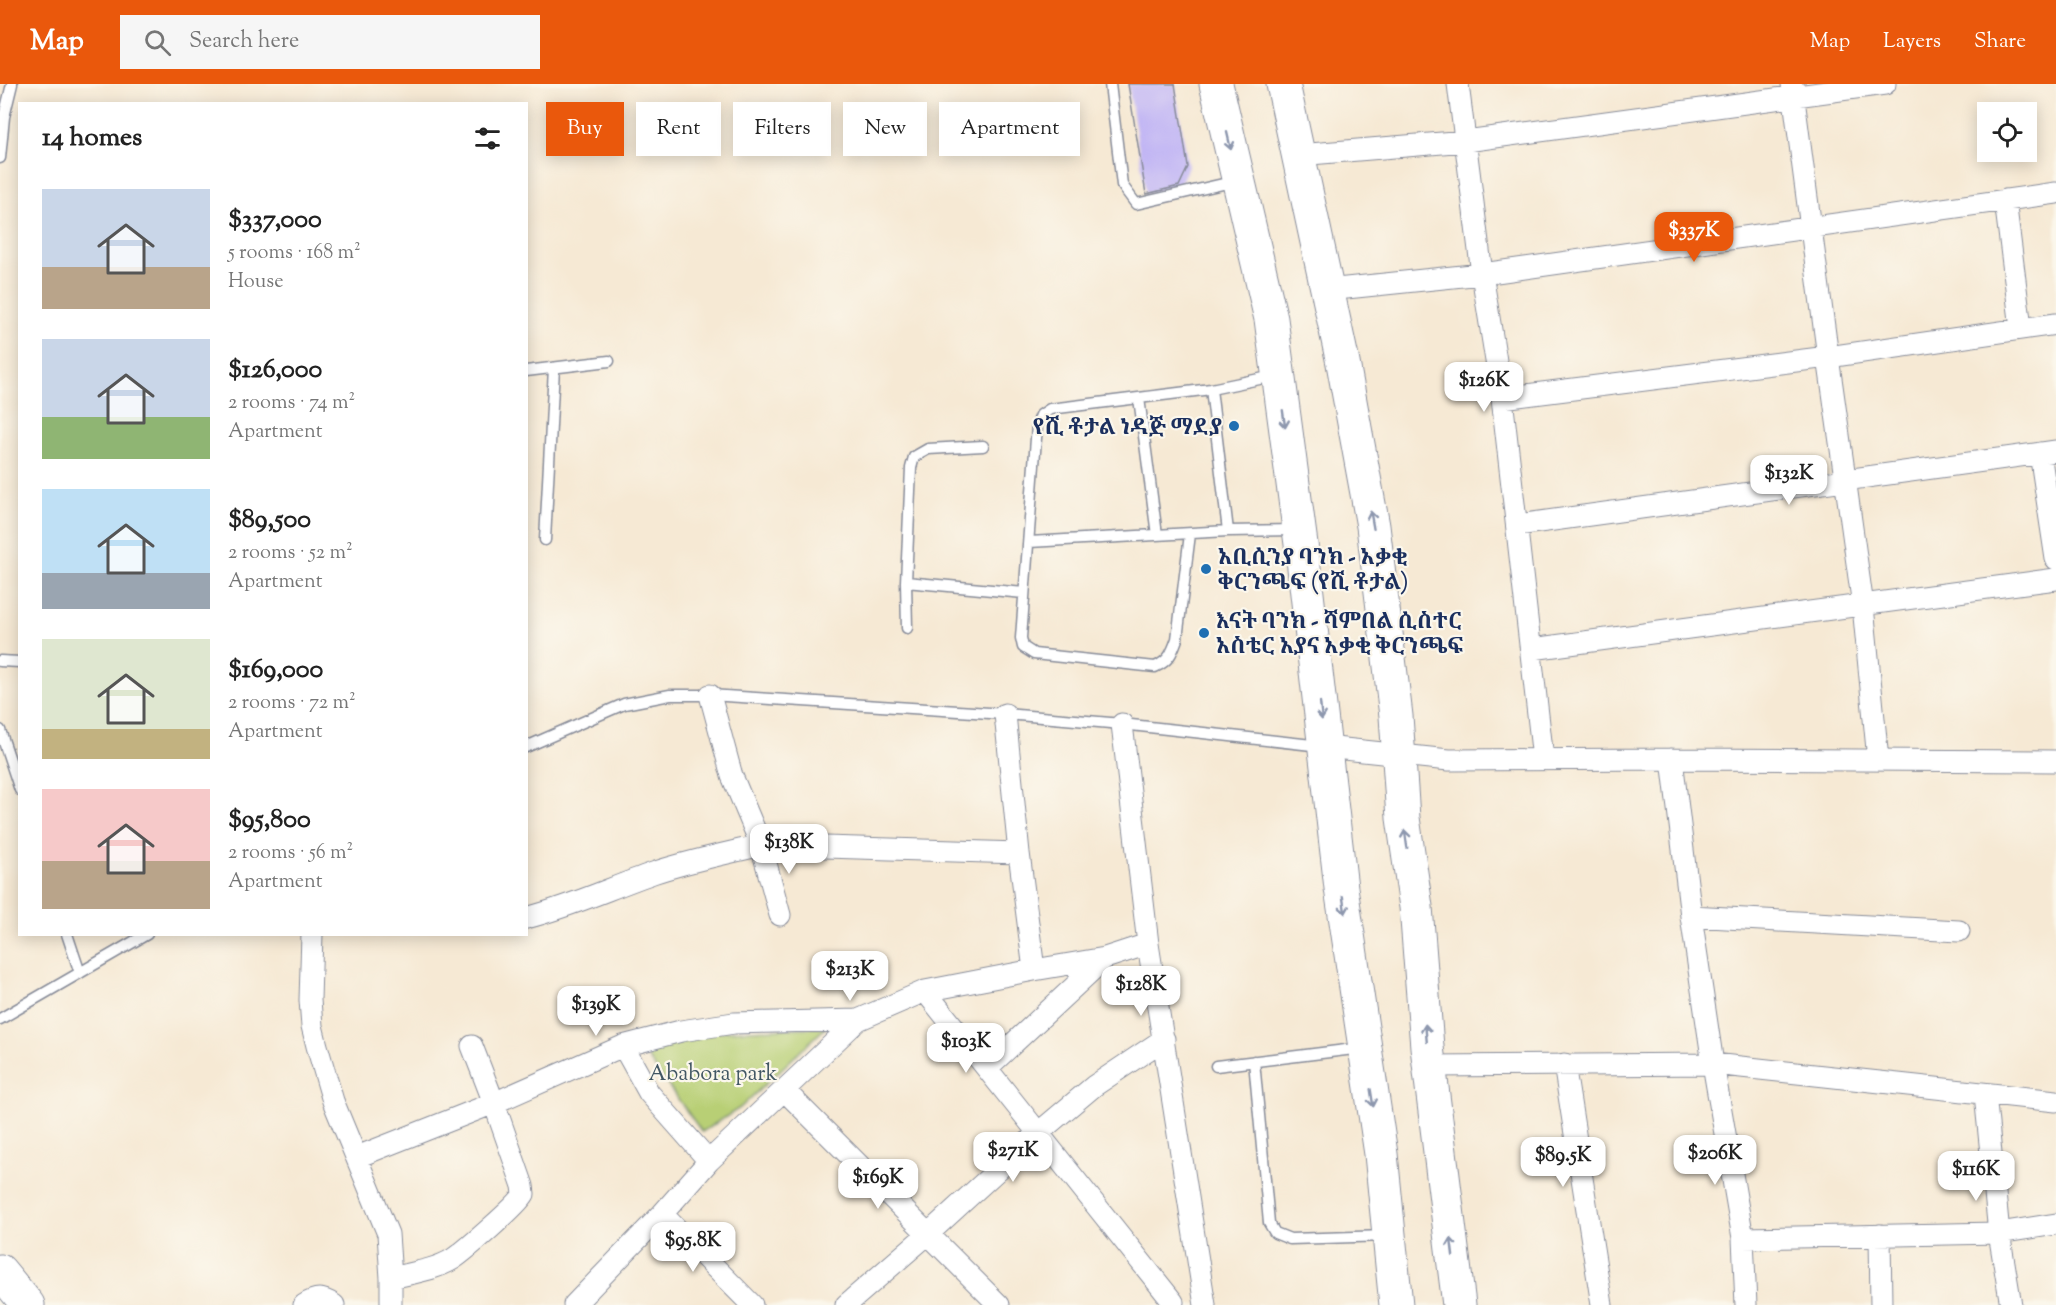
<!DOCTYPE html>
<html lang="en">
<head>
<meta charset="utf-8">
<style>
  body { margin:0; font-family:"Sorts Mill Goudy","Noto Serif Ethiopic",serif; background:#f6f6f6; color:#222; height:100vh; display:flex; flex-direction:column; font-size:22px; white-space:nowrap }
  * { box-sizing:border-box; margin:0 }
  p { font-size:20px; color:#767676 }
  .icon { flex:none; width:33px; height:33px; fill:none; stroke:currentColor; stroke-width:2; stroke-linecap:round; stroke-linejoin:round }
  .map { position:relative; flex:1; overflow:hidden }
  .drawer { position:absolute; left:18px; top:18px; width:510px; height:834px; display:flex; flex-direction:column; background:#fff; border-radius:0px; box-shadow:0 3px 15px #0003 }
  .drawer>* { flex:none }
  .guide { position:absolute; left:546px; top:18px; width:570px; height:54px; display:flex; gap:12px }
  .fabs { position:absolute; left:1977px; top:18px; display:grid; gap:12px }
  .fabs a { display:grid; place-items:center; width:60px; height:60px; border-radius:0px; background:#fff; box-shadow:0 3px 15px #0003; font-size:30px }
  .price { position:absolute; translate:-50% -51px; padding:0 14px; border-radius:12px; background:#fff; color:#222; font-size:20px; line-height:39px; filter:drop-shadow(0 2px 3px #0008) }
  .price::after { content:''; position:absolute; left:50%; top:36px; width:18px; height:14px; margin-left:-9px; background:inherit; clip-path:polygon(0 0,100% 0,50% 100%) }
  .price.on { background:#ea580c; color:#fff }
  ul { padding:0; list-style:none }
  li { display:flex; align-items:center; gap:18px; height:150px; padding:0 24px }
  li span { display:grid; place-items:center; flex:none; width:168px; height:120px; border-radius:0px; color:#555 }
  li>.icon { margin-inline-start:auto }
  span .icon { width:72px; height:72px; fill:#fffc; stroke-width:1 }
  li b { font-size:26px }
  h2 { display:flex; justify-content:space-between; align-items:center; height:72px; padding:0 24px; font-size:26px }
  .pill { padding:0 21px; border-radius:0px; background:#fff; box-shadow:0 3px 15px #0003; font-size:21px; line-height:54px }
  .pill.on { background:#ea580c; color:#fff }
  header { display:flex; align-items:center; gap:36px; box-sizing:border-box; height:84px; padding:0 30px; background:#ea580c; color:#fff }
  header strong { font-size:28px }
  nav { display:flex; gap:33px; margin-inline-start:auto; font-size:21px }
  .search { width:420px; height:54px; background:#f6f6f6; display:flex; align-items:center; gap:15px; box-sizing:border-box; padding:0 21px; border-radius:0px; color:#767676; font-size:22px }
  .map>svg:first-child { display:block }
  .green { fill:#b8cf74; stroke:#6a7f69; stroke-width:1.5 }
  .building { fill:#c1b5f4 }
  .lines { fill:none; stroke-linecap:round; stroke-linejoin:round }
  .service-casing { stroke:#888c99; stroke-width:13 }
  .minor-casing { stroke:#888c99; stroke-width:23 }
  .primary-casing { stroke:#888c99; stroke-width:35 }
  .service { stroke:#fff; stroke-width:10 }
  .minor { stroke:#fff; stroke-width:21 }
  .primary { stroke:#fff; stroke-width:33 }
  .oneway { stroke:#8d97ae }
  .poi-dot { fill:#1f6fb2; stroke:#fbf7ec; stroke-width:2 }
  .labels { text-anchor:middle; stroke-width:4.5; stroke-linejoin:round; paint-order:stroke }
  .poi-label { font-size:22px; font-weight:bold; fill:#1b2f5e; stroke:#fbf7ec; text-anchor:start }
  .park-label { font-size:22px; fill:#425764; stroke:#fbf7ec }
</style>
</head>
<body>
<header>
<strong>Map</strong>
<div class="search"><svg class="icon" aria-label="search" viewBox="0 0 24 24"><circle cx="10" cy="10" r="6"/><path d="M15 15l6 6"/></svg>Search here</div>
<nav><a>Map</a><a>Layers</a><a>Share</a></nav>
</header>
<div class="map">
<svg width="2056" height="1221" viewBox="0 0 2056 1221">
  <rect width="100%" height="100%" fill="#fbf7ec"/>
  <filter id="ink" filterUnits="userSpaceOnUse"><feTurbulence type="fractalNoise" baseFrequency=".0167" numOctaves="2"/><feDisplacementMap in="SourceGraphic" scale="12" xChannelSelector="R" yChannelSelector="G"/><feConvolveMatrix kernelMatrix="1 2 1 2 8 2 1 2 1" color-interpolation-filters="sRGB"/></filter>
  <filter id="wash" filterUnits="userSpaceOnUse"><feTurbulence type="fractalNoise" baseFrequency=".008" numOctaves="4" result="noise"/><feDisplacementMap in="SourceGraphic" scale="24" xChannelSelector="R" yChannelSelector="G"/><feGaussianBlur stdDeviation="1.35" result="paint"/><feColorMatrix in="noise" values="0 0 0 0 0 0 0 0 0 0 0 0 0 0 0 0 0 1.4 0 .05"/><feComposite in="paint" operator="in"/></filter>
  <g filter="url(#wash)">
    <rect width="100%" height="100%" fill="#f6e9d4"/>
    <path class="green" d="M826 943 740 1024 702 1048 637 959 673 949Z"/>
    <g id="blocks">
      <path class="building" d="M1128 0H1175L1188 83 1179 102 1146 110Z"/>
    </g>
  </g>
  <g filter="url(#ink)">
    <use href="#blocks" fill-opacity="0" stroke="#888c99" stroke-width="1.5"/>
    <g class="lines">
      <defs>
        <path id="service" d="M1110 0 1122 101 1136 120 1236 97
          M0 74 4 33 12 0
          M526 287 609 277
          M1211 305 1228 447
          M1139 314 1157 451
          M1190 450 1177 555C1172 569 1169 577 1155 583L1034 570 1023 563 1021 554 1037 341 1041 331 1050 325 1211 305 1274 292
          M545 456 554 284
          M1029 458 1228 447 1295 446
          M906 498 1024 509
          M907 544 906 498 911 384 914 373 928 365 983 362
          M0 577 20 578
          M0 646 20 706
          M526 663 624 620 670 611H710L1005 630 1122 640 1321 662
          M67 850 80 889
          M0 935 147 850
          M1254 977 1269 1139 1275 1149 1290 1155 1387 1152
          M1216 982 1362 964"/>
        <path id="minor" d="M1458 0 1482 190 1502 314 1543 675
          M1792 0 1828 273 1863 522 1878 676
          M1298 71 1466 57 1885 0
          M2005 116 2021 244
          M1327 206 1482 190 2056 109
          M1502 314 1828 273 2056 240
          M2040 369 2056 475
          M1517 441 2056 367
          M1532 565 2056 495
          M710 611 732 692 761 761 1019 769
          M1122 640 1148 860 1205 1221
          M1325 663 1449 676 1672 675 2056 677
          M1691 832 1959 847
          M526 834C570 823 610 804 653 789 688 777 725 770 761 761L780 831
          M312 850 310 916 312 942 317 962 333 1017 388 1150 391 1194
          M1034 886 1105 874 1148 860
          M925 907 1173 1218
          M623 962 649 1009 709 1077
          M1564 980 1602 1221
          M1430 982 1713 980 1691 832 1672 675
          M987 984 1105 874
          M784 1006 999 1221
          M1985 1010 1999 1149 2011 1221
          M357 1073 494 1019 623 962 681 947 734 939 858 936
          M662 1130 752 1221
          M1880 1151 1881 1221
          M1743 1154 1999 1149 2056 1140
          M304 1221C316 1213 322 1213 334 1221
          M391 1221V1194C411 1189 435 1186 453 1175 465 1167 518 1121 524 1110L523 1102 494 1019 472 962
          M574 1221 662 1130 709 1077 858 936 925 907 1034 886 1019 769 1005 630
          M846 1221 929 1149 1037 1050 1094 1002 1164 955
          M1746 1221 1743 1154 1713 980 2056 1017"/>
        <path id="primary" d="M1216 0 1271 235 1303 475 1341 804 1381 1070 1396 1221
          M1283 0 1343 279 1373 442 1396 632 1403 734 1416 823 1427 963 1459 1221
          M0 1187 28 1221"/>
      </defs>
      <use href="#service" class="service-casing"/>
      <use href="#minor" class="minor-casing"/>
      <use href="#primary" class="primary-casing"/>
      <use href="#service" class="service"/>
      <use href="#minor" class="minor"/>
      <use href="#primary" class="primary"/>
    </g>
    <defs><path id="oneway-shaft" d="M-6 0H5M1.5-3L5.5 0L1.5 3" fill="none" stroke-width="1.6" stroke-linecap="round" stroke-linejoin="round" transform="scale(1.5)"/></defs>
    <g class="oneway">
      <use href="#oneway-shaft" transform="translate(1229 57) rotate(77)"/>
      <use href="#oneway-shaft" transform="translate(1284 335) rotate(82)"/>
      <use href="#oneway-shaft" transform="translate(1372 436) rotate(-100)"/>
      <use href="#oneway-shaft" transform="translate(1321 627) rotate(84)"/>
      <use href="#oneway-shaft" transform="translate(1406 755) rotate(-98)"/>
      <use href="#oneway-shaft" transform="translate(1344 821) rotate(82)"/>
      <use href="#oneway-shaft" transform="translate(1426 949) rotate(-95)"/>
      <use href="#oneway-shaft" transform="translate(1372 1014) rotate(81)"/>
      <use href="#oneway-shaft" transform="translate(1452 1163) rotate(-97)"/>
    </g>
  </g>
  <g class="poi-dot">
    <circle cx="1234" cy="342" r="6"/>
    <circle cx="1206" cy="485" r="6"/>
    <circle cx="1204" cy="549" r="6"/>
  </g>
  <g class="labels">
    <g class="poi-label">
      <text x="1222" y="350" text-anchor="end">የሺ ቶታል ነዳጅ ማደያ</text>
      <text x="1218" y="480">አቢሲንያ ባንክ - አቃቂ<tspan x="1218" dy="25">ቅርንጫፍ (የሺ ቶታል)</tspan></text>
      <text x="1216" y="544">እናት ባንክ - ሻምበል ሲስተር<tspan x="1216" dy="25">አስቴር አያና አቃቂ ቅርንጫፍ</tspan></text>
    </g>
    <g class="park-label">
      <text x="713" y="996">Ababora park</text>
    </g>
  </g>
</svg>
<div class="fabs">
<a><svg class="icon" aria-label="locate" viewBox="0 0 24 24"><circle cx="12" cy="12" r="6"/><path d="M12 2v4M12 18v4M2 12h4M18 12h4"/></svg></a>
</div>
<b class="price on" style="left:1694px;top:179px">$337K</b>
<b class="price" style="left:1484px;top:329px">$126K</b>
<b class="price" style="left:1789px;top:422px">$132K</b>
<b class="price" style="left:789px;top:791px">$138K</b>
<b class="price" style="left:850px;top:918px">$213K</b>
<b class="price" style="left:1141px;top:933px">$128K</b>
<b class="price" style="left:596px;top:953px">$139K</b>
<b class="price" style="left:966px;top:990px">$103K</b>
<b class="price" style="left:1013px;top:1099px">$271K</b>
<b class="price" style="left:1715px;top:1102px">$206K</b>
<b class="price" style="left:1563px;top:1104px">$89.5K</b>
<b class="price" style="left:1976px;top:1118px">$116K</b>
<b class="price" style="left:878px;top:1126px">$169K</b>
<b class="price" style="left:693px;top:1189px">$95.8K</b>
<div class="guide">
<a class="pill on">Buy</a>
<a class="pill">Rent</a>
<a class="pill">Filters</a>
<a class="pill">New</a>
<a class="pill">Apartment</a>
</div>
<section class="drawer">
<h2>14 homes<svg class="icon" aria-label="filters" viewBox="0 0 24 24"><path d="M4 7h16M4 17h16"/><circle cx="9" cy="7" r="2"/><circle cx="15" cy="17" r="2"/></svg></h2>
<ul>
<li><span style="background:linear-gradient(#c9d6e8 65%,#b9a48a 0)"><svg class="icon" aria-label="home" viewBox="0 0 24 24"><path d="M3 11l9-7 9 7M6 9v11h12V9"/></svg></span><div><b>$337,000</b><p>5 rooms · 168 m²</p><p>House</p></div></li>
<li><span style="background:linear-gradient(#c9d6e8 65%,#8fb573 0)"><svg class="icon" aria-label="home" viewBox="0 0 24 24"><path d="M3 11l9-7 9 7M6 9v11h12V9"/></svg></span><div><b>$126,000</b><p>2 rooms · 74 m²</p><p>Apartment</p></div></li>
<li><span style="background:linear-gradient(#bfe0f5 70%,#9aa5b1 0)"><svg class="icon" aria-label="home" viewBox="0 0 24 24"><path d="M3 11l9-7 9 7M6 9v11h12V9"/></svg></span><div><b>$89,500</b><p>2 rooms · 52 m²</p><p>Apartment</p></div></li>
<li><span style="background:linear-gradient(#dfe7d0 75%,#c2b280 0)"><svg class="icon" aria-label="home" viewBox="0 0 24 24"><path d="M3 11l9-7 9 7M6 9v11h12V9"/></svg></span><div><b>$169,000</b><p>2 rooms · 72 m²</p><p>Apartment</p></div></li>
<li><span style="background:linear-gradient(#f6c9c9 60%,#b9a48a 0)"><svg class="icon" aria-label="home" viewBox="0 0 24 24"><path d="M3 11l9-7 9 7M6 9v11h12V9"/></svg></span><div><b>$95,800</b><p>2 rooms · 56 m²</p><p>Apartment</p></div></li>
</ul>
</section>
</div>
</body>
</html>
